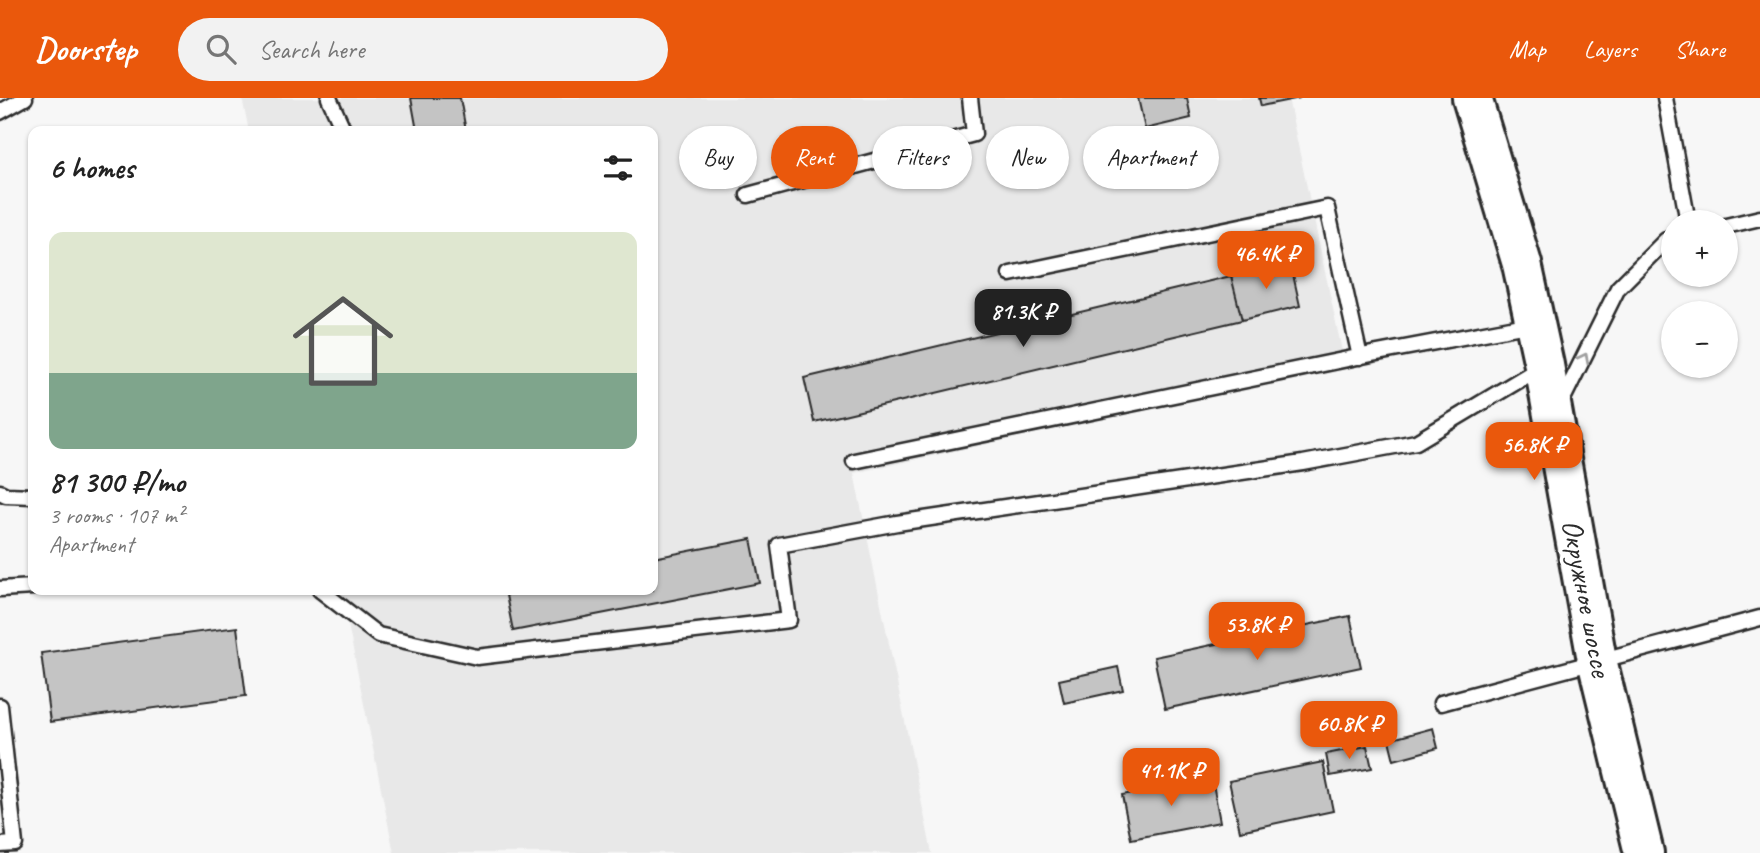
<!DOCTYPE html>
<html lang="en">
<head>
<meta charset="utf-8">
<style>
  body { margin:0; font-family:Caveat,sans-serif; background:#f2f2f2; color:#222; height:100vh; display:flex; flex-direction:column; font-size:26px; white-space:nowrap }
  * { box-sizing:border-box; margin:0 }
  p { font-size:23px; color:#767676 }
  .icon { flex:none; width:38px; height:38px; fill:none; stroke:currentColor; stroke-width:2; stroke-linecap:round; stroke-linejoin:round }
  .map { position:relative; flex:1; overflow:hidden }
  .drawer { position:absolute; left:28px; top:28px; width:630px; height:469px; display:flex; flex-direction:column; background:#fff; border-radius:14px; box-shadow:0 2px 5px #0004 }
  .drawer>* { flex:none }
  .top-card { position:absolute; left:679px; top:28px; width:665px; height:63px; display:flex; gap:14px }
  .controls { position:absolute; left:1661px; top:112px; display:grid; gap:14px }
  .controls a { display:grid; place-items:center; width:77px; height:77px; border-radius:50%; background:#fff; box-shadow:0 2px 5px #0004; font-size:35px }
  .price { position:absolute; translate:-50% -60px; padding:0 16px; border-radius:14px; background:#ea580c; color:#fff; font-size:23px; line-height:46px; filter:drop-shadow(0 2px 4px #0008) }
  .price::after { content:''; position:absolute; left:50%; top:42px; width:21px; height:16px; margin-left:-10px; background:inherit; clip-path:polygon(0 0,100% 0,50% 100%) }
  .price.selected { background:#222; color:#fff }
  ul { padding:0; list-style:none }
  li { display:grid; align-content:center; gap:14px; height:371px; padding:0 21px }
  li span { display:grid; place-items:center; height:217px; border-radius:14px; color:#555 }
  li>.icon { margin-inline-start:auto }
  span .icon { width:126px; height:126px; fill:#fffc; stroke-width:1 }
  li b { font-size:30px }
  h2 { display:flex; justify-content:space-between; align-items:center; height:84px; padding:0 21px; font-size:30px }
  .chip { padding:0 24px; border-radius:32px; background:#fff; box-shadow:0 2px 5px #0004; font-size:24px; line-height:63px }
  .chip.selected { background:#ea580c; color:#fff }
  header { display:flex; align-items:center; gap:42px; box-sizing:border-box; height:98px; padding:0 35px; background:#ea580c; color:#fff }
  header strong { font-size:33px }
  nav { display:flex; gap:38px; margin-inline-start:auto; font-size:24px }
  .search { width:490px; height:63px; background:#f2f2f2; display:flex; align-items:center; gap:18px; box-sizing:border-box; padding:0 24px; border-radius:38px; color:#767676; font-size:26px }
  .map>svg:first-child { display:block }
  .built { fill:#e8e8e8 }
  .building { fill:#c4c4c4; stroke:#2b2b2b; stroke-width:2 }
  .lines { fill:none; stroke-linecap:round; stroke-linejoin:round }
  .lane-casing { stroke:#2b2b2b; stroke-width:19 }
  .secondary-casing { stroke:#2b2b2b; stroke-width:44 }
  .lane { stroke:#fff; stroke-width:14 }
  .secondary { stroke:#fff; stroke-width:38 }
  .oneway { stroke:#a0a0a0 }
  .labels { text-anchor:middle; stroke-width:7; stroke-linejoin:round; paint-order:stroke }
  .street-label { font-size:30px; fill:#2b2b2b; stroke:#fff }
</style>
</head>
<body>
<header>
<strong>Doorstep</strong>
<div class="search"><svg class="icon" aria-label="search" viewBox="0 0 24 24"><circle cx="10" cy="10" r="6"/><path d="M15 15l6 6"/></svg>Search here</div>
<nav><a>Map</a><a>Layers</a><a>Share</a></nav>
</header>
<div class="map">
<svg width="1760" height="755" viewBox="0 0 1760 755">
  <rect width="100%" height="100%" fill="#f7f7f7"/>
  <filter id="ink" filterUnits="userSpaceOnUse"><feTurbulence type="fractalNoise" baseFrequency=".0143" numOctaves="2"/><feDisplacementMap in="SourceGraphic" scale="14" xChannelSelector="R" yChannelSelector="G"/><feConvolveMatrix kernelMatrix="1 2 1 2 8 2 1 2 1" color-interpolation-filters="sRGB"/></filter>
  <g filter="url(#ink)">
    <path class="built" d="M242 0H1288L1345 267 854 375 932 755H394L341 492H653V33H249Z"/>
    <path class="building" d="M411 0H460L466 33H417Z
      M1138 0H1187L1191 20 1145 31Z
      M1259 0H1300L1261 8Z
      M1290 163 1300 208 1242 222 1231 178Z
      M1231 178 1242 222 814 324 804 280Z
      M751 441 760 485 513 533 505 492H653V460Z
      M1350 518 1361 569 1165 611 1154 559Z
      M237 529 246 598 50 624 41 555Z
      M1118 569 1123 592 1064 605 1059 582Z
      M1433 630 1438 650 1394 662 1389 642Z
      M1367 648 1372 670 1330 678 1326 656Z
      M1323 664 1333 713 1240 733 1229 683Z
      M1212 680 1220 724 1131 741 1122 697Z"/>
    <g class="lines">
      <defs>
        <path id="lane" d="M329 0 344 33
          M1665 0 1688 124
          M0 14 25 0
          M748 97 974 36 970 0
          M1726 128 1760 120
          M1010 176 1327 110 1360 259
          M1560 307 1618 190 1666 142 1673 141
          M854 363 1372 256 1532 226
          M0 394 6 397 33 398
          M0 491 33 489
          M320 492 378 537 477 559 789 522 779 447 897 425 1303 365 1416 344 1543 268
          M1441 605 1760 520
          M0 608 15 746 0 747"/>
        <path id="secondary" d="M1472 0 1522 166 1544 267 1597 562 1644 755"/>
      </defs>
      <use href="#lane" class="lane-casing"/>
      <use href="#secondary" class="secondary-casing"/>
      <use href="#lane" class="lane"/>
      <use href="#secondary" class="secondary"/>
    </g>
    <defs><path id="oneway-chevron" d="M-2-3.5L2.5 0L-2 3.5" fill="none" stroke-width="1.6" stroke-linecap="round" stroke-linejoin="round" transform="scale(1.75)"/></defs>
    <use class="oneway" href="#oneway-chevron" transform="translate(1584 260) rotate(-63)"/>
  </g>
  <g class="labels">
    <g class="street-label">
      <text transform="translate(1587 500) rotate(79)" y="10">Окружное шоссе</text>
    </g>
  </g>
</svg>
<div class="controls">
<a>+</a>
<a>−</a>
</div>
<b class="price" style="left:1266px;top:193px">46.4K ₽</b>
<b class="price selected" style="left:1023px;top:251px">81.3K ₽</b>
<b class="price" style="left:1534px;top:384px">56.8K ₽</b>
<b class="price" style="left:1257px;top:564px">53.8K ₽</b>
<b class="price" style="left:1349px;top:663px">60.8K ₽</b>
<b class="price" style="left:1171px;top:710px">41.1K ₽</b>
<div class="top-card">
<a class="chip">Buy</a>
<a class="chip selected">Rent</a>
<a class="chip">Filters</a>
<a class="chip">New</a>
<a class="chip">Apartment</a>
</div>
<section class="drawer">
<h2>6 homes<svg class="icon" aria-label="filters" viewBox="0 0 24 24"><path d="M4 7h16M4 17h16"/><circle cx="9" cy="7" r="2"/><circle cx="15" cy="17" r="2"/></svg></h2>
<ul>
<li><span style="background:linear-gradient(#dfe7d0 65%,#7fa58c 0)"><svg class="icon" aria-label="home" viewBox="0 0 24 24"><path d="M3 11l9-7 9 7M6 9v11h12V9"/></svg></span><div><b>81 300 ₽/mo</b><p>3 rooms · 107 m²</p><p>Apartment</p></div></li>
</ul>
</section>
</div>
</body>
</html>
